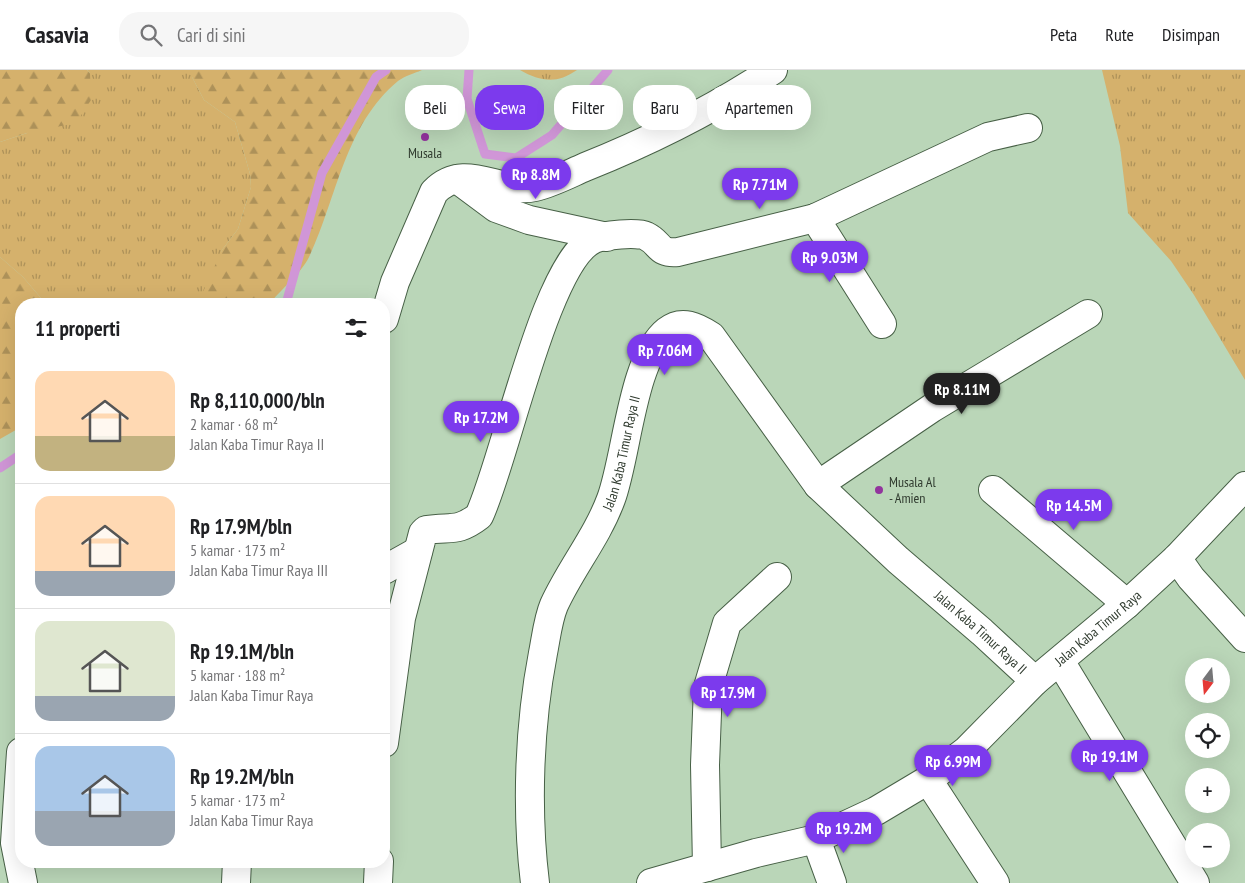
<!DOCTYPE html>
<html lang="id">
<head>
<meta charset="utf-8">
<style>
  body { margin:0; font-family:"PT Sans Narrow",sans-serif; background:#f6f6f6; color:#202124; height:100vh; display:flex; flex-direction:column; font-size:19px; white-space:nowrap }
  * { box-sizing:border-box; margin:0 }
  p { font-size:16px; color:#757577 }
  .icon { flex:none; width:28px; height:28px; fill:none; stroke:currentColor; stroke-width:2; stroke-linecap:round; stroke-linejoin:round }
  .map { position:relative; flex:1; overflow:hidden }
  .side { position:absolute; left:15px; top:228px; width:375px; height:570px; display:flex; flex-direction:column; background:#fff; border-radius:20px; box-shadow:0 5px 20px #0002 }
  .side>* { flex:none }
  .top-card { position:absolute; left:405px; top:15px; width:475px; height:45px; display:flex; gap:10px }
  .needle { width:32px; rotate:196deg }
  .fabs { position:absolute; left:1185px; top:588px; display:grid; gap:10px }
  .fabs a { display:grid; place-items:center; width:45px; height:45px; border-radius:50%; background:#fff; box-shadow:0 5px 20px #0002; font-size:25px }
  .price { position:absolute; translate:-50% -42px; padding:0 11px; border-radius:18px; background:#7c3aed; color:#fff; font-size:16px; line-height:32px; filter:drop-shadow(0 1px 2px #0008) }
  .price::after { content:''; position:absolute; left:50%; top:30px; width:15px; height:11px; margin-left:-8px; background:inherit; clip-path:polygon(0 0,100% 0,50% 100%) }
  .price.active { background:#222; color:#fff }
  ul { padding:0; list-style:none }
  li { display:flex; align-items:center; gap:15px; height:125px; padding:0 20px }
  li+li { border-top:1px solid #e0e0e0 }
  li span { display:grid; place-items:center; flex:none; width:140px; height:100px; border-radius:15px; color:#555 }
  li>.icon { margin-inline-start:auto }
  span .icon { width:60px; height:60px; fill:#fffc; stroke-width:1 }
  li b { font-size:21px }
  h2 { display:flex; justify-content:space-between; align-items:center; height:60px; padding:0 20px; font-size:21px }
  .chip { padding:0 18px; border-radius:20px; background:#fff; box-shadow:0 5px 20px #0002; font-size:18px; line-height:45px }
  .chip.active { background:#7c3aed; color:#fff }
  header { display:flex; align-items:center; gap:30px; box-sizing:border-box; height:70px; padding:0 25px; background:#fff; border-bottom:1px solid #e0e0e0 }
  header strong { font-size:24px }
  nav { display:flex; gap:28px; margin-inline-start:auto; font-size:18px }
  .search { width:350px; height:45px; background:#f6f6f6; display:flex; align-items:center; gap:12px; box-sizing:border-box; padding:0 18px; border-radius:20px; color:#757577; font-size:19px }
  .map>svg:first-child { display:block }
  .grass { fill:url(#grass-tufts) }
  .forest { fill:url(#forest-firs) }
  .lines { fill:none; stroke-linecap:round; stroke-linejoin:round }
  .stream { stroke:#d096d7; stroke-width:9 }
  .street-casing { stroke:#476046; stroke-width:30 }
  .street { stroke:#fff; stroke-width:28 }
  .poi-dot { fill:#92349d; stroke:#bad6b8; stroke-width:2 }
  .labels { text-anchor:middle; stroke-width:5; stroke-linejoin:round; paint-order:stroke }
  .poi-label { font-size:14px; fill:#303b2f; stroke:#bad6b8 }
  .street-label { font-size:14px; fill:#303b2f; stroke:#bad6b8 }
</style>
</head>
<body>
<header>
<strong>Casavia</strong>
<div class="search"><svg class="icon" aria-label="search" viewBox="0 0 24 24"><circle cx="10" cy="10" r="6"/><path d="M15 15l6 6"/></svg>Cari di sini</div>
<nav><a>Peta</a><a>Rute</a><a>Disimpan</a></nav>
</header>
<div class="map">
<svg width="1245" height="813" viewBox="0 0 1245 813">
  <defs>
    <pattern id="grass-tufts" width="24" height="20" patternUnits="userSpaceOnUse" patternTransform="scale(1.25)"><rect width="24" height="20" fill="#d5b16c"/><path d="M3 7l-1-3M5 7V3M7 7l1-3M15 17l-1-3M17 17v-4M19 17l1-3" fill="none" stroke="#ad9159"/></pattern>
    <pattern id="forest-firs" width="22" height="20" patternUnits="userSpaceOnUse" patternTransform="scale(1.25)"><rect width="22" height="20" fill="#d5b16c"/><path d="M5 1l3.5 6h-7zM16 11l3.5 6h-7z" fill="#ad9159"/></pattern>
  </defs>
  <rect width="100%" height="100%" fill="#bad6b8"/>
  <path class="grass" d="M87 0H192V7L204 30 235 52 250 104 251 117 238 159 222 180 208 233 210 234H46L23 207 0 187V72L27 63 90 3Z
    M520 0H577C557 14 541 12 520 0Z
    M1102 0H1245V310L1194 225 1171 191 1128 143 1120 76Z"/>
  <path class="forest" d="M0 0H87L90 3 91 30 76 53 27 63 0 72Z
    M192 0H422C415 3 405 6 398 11 345 55 337 127 310 185 304 200 282 219 271 232L266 234H210L203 222 222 180 238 159 251 117 250 104 235 52 204 30 192 7Z
    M0 187 23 207 46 234H21V357L0 369Z"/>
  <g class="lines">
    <path class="stream" d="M469 0 467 29 485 84 516 88 552 65 608 0
      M286 234 322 103 376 7 386 0
      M0 398 21 384"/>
    <defs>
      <g id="street">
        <path d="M457 109 496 138 529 150 607 167"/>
        <path d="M815 148 882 254"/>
        <path d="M384 249 395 212 434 122C465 90 500 125 535 117 552 113 569 104 585 97 650 71 714 39 773 0"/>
        <path d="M818 415 932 338 1088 244"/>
        <path d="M993 420 1127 534"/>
        <path d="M1177 488 1191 508 1245 568"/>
        <path d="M384 500 418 481"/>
        <path d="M1060 591 1195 813"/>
        <path d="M384 673 401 548 423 463 426 460C451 456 457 463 479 446 505 392 545 191 594 169 603 165 638 162 646 166 661 173 657 184 678 182L815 148 988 67 1028 58"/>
        <path d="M21 682 15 773 23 813"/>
        <path d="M928 710 995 813"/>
        <path d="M816 769 832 813"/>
        <path d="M707 797 705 695 708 617 727 553 777 507"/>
        <path d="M236 813 237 791"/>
        <path d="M378 813 379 791"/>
        <path id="s1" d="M535 813C526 740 529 656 543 583 546 568 548 549 554 535 571 498 597 467 611 429 627 386 632 289 667 261 682 249 697 257 711 266L818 415 898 490 982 562 1035 611"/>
        <path id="s2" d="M651 813 756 783 816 769 876 741 928 710 966 681 1035 611 1127 534 1177 488 1245 416"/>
      </g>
    </defs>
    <use href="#street" class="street-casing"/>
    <use href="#street" class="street"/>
  </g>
  <g class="poi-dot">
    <circle cx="425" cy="67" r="5"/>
    <circle cx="879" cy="420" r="5"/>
  </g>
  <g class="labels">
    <g class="poi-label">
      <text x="425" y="88">Musala</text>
      <text x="889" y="417" text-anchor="start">Musala Al<tspan x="889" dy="16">- Amien</tspan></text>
    </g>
    <g class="street-label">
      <text dy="5" stroke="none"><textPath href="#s1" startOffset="448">Jalan Kaba Timur Raya II</textPath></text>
      <text dy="5" stroke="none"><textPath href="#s2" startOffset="526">Jalan Kaba Timur Raya</textPath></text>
      <text dy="5" stroke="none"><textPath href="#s1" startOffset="1031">Jalan Kaba Timur Raya II</textPath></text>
    </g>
  </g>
</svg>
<div class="fabs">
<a><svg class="needle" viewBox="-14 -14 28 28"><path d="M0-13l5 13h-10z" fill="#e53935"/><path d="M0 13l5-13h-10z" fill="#757577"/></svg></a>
<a><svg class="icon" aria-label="locate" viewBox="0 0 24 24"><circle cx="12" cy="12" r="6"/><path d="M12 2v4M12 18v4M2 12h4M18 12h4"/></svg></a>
<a>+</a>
<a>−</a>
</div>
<b class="price" style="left:536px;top:130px">Rp 8.8M</b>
<b class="price" style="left:760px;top:140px">Rp 7.71M</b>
<b class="price" style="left:830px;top:213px">Rp 9.03M</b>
<b class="price" style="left:665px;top:306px">Rp 7.06M</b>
<b class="price active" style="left:962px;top:345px">Rp 8.11M</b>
<b class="price" style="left:481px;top:373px">Rp 17.2M</b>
<b class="price" style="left:1074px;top:461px">Rp 14.5M</b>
<b class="price" style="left:728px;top:648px">Rp 17.9M</b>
<b class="price" style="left:1110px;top:712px">Rp 19.1M</b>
<b class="price" style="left:953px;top:717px">Rp 6.99M</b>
<b class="price" style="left:844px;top:784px">Rp 19.2M</b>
<div class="top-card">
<a class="chip">Beli</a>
<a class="chip active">Sewa</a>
<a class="chip">Filter</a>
<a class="chip">Baru</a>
<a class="chip">Apartemen</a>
</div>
<section class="side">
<h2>11 properti<svg class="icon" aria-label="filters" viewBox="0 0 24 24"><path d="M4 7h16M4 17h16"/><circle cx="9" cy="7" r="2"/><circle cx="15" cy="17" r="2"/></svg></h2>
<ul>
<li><span style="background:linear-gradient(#ffd9b3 65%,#c2b280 0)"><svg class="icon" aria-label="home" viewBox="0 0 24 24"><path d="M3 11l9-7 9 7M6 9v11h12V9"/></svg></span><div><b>Rp 8,110,000/bln</b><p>2 kamar · 68 m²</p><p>Jalan Kaba Timur Raya II</p></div></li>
<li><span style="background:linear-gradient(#ffd9b3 75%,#9aa5b1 0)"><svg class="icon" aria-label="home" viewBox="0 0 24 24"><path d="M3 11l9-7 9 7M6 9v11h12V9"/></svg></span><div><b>Rp 17.9M/bln</b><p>5 kamar · 173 m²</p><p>Jalan Kaba Timur Raya III</p></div></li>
<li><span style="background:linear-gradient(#dfe7d0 75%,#9aa5b1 0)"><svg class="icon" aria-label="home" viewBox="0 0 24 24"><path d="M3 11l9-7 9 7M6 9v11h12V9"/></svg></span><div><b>Rp 19.1M/bln</b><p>5 kamar · 188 m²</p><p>Jalan Kaba Timur Raya</p></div></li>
<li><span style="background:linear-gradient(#a9c7e8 65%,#9aa5b1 0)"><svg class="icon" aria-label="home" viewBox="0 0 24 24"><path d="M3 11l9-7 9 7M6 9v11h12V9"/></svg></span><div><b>Rp 19.2M/bln</b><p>5 kamar · 173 m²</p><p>Jalan Kaba Timur Raya</p></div></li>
</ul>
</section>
</div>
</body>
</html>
